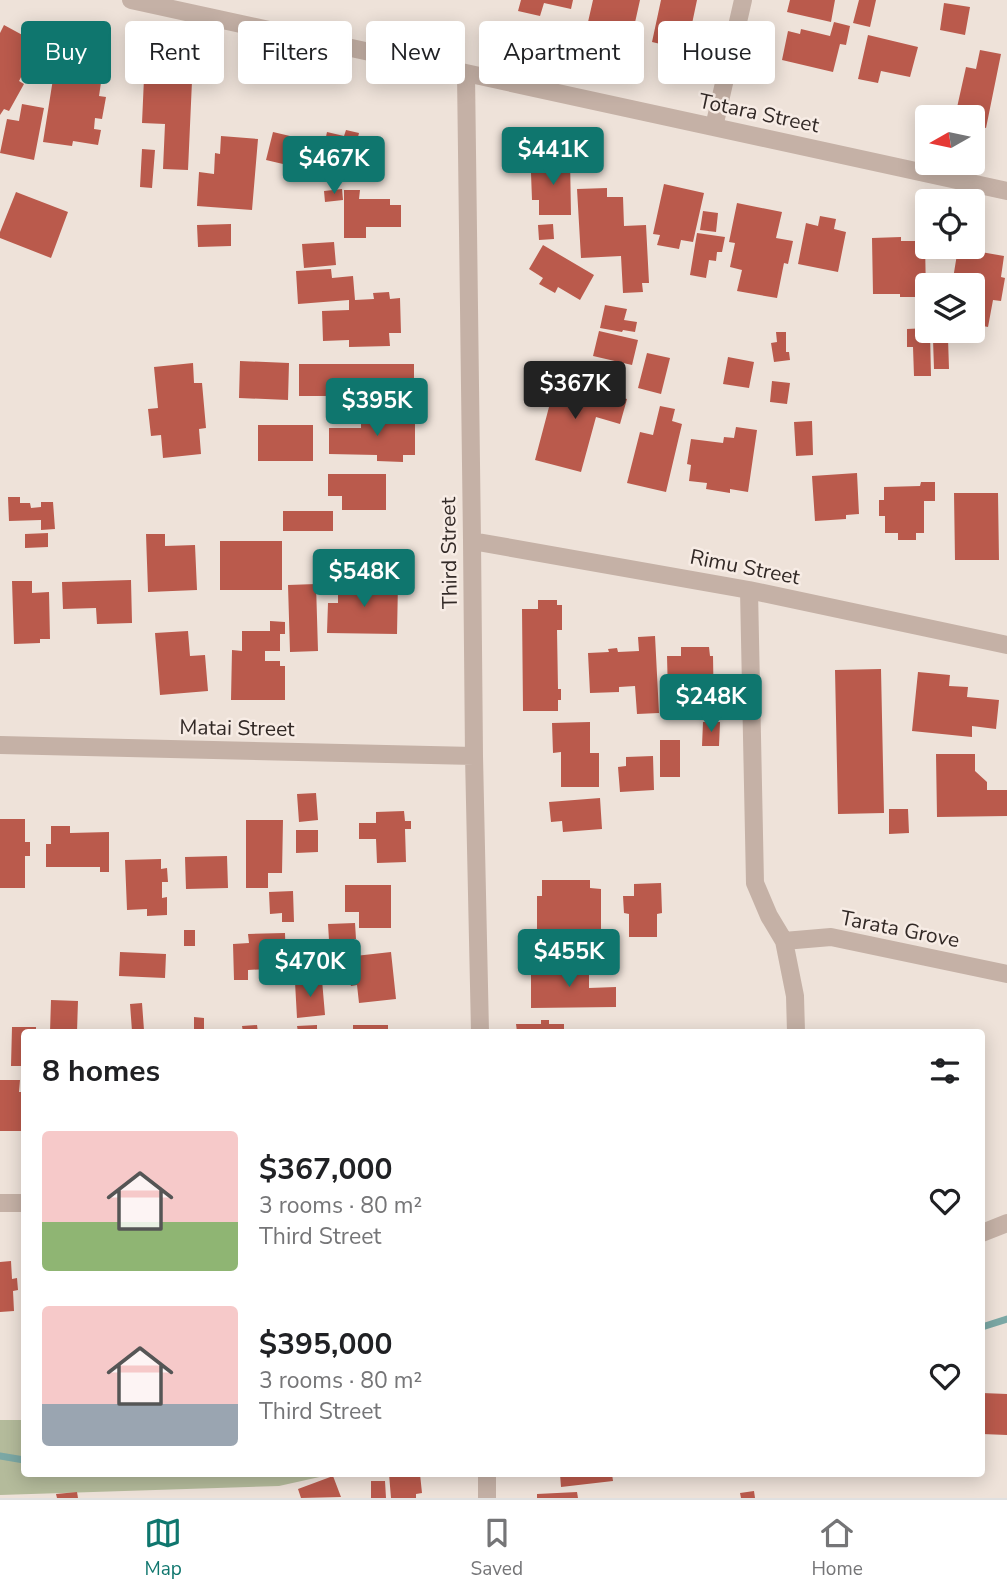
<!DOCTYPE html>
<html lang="en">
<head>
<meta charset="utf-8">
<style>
  body { margin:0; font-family:"Nunito Sans",sans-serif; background:#f6f6f6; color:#202124; height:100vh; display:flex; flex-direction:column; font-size:26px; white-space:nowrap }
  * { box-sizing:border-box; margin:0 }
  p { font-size:23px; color:#757577 }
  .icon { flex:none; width:38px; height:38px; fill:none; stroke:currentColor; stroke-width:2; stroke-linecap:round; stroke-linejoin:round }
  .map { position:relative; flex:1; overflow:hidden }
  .panel { position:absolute; left:21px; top:1029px; width:964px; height:448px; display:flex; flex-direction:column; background:#fff; border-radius:7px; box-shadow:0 4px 18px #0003 }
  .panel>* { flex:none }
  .banner { position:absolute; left:21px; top:21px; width:966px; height:63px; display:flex; gap:14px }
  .needle { width:46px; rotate:261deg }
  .controls { position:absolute; left:915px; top:105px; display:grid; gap:14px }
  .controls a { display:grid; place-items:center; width:70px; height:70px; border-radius:7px; background:#fff; box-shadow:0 4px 18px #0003; font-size:35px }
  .price { position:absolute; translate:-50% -60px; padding:0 16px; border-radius:7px; background:#0f766e; color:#fff; font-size:23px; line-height:46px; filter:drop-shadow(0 2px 4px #0008) }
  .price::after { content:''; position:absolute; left:50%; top:42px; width:21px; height:16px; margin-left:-10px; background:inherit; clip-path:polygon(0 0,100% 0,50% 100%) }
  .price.on { background:#222; color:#fff }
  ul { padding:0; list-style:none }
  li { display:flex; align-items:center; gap:21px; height:175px; padding:0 21px }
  li span { display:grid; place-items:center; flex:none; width:196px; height:140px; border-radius:7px; color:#555 }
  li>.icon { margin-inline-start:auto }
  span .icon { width:84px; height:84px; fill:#fffc; stroke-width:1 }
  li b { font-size:30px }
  h2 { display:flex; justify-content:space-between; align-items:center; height:84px; padding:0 21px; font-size:30px }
  .chip { padding:0 24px; border-radius:7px; background:#fff; box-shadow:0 4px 18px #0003; font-size:24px; line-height:63px }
  .chip.on { background:#0f766e; color:#fff }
  .menu { display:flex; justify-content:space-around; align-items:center; height:98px; border-top:2px solid #e0e0e0; background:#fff; font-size:19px; color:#757577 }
  .menu a { display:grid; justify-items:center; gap:4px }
  .menu .on { color:#0f766e }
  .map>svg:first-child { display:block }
  .green { fill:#b4bb9b }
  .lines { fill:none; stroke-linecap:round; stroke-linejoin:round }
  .stream { stroke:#7ba8a5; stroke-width:7 }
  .building { fill:#ba5a4c }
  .minor { stroke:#c5b1a6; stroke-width:18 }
  .labels { text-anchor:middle; stroke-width:5; stroke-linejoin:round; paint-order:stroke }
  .street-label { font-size:21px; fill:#322926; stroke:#f7ece5 }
</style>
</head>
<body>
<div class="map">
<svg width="1007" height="1498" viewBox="0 0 1007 1498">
  <rect width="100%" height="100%" fill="#eee2d9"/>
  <path class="green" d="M0 1420H24V1474H333L279 1486 0 1495Z"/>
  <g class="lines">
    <path class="stream" d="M982 1327 1007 1319
      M0 1456 24 1460"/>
  </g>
  <path class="building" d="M521 0H573L571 9 544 3 540 16 518 11Z
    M593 0H640L634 27 618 23 617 28 588 22Z
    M661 0H697L689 38 671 34 669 46 652 42Z
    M790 0H835L831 22 787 12Z
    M859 0H876L870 27 853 23Z
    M944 3 970 7 965 35 940 30Z
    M834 22 850 26 846 45 840 44 833 72 782 60 788 31 800 34 801 29 830 36Z
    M4 25 39 44 19 81 24 84 9 111 4 109 0 115V33Z
    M868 35 918 47 910 77 881 71 878 83 858 79Z
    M980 50 1001 54 986 128 973 125V117H966L967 114 956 112 966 67 976 69Z
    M56 60 82 64 80 73 102 76 99 96 106 97 102 119 95 118 94 129 101 130 98 145 73 141 72 146 43 142Z
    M144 78 192 81 188 170 163 169 165 124 142 123Z
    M22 104 44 108 34 160 0 153 7 119 19 121Z
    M346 130 359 133 357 141 383 148 377 170 370 168 367 178 347 173 345 179 313 170 320 145 324 146 327 132 344 136Z
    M273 132 290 136 283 164 266 160Z
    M221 136 258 139 252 210 197 206 199 172 214 174 215 153 220 154Z
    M142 149 155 150 152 188 140 187Z
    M539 158H570L571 215H539V200H532L531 173H539Z
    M288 161 308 166 305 180 296 178 295 182 288 181 289 176H285Z
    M664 184 704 193 693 242 681 240 679 249 657 245 660 235 653 234Z
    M607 188V197H623L624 226 646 225 649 283H642L643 292 623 293 621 256 581 258 577 189Z
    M342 189 343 200 325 202 324 191Z
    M344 190H360L359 199H390V205H401V227H366V238H344Z
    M16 192 68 212 51 258 0 238V232Z
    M737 203 782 212 776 238 793 241 788 264 784 263 777 298 737 291 742 270 730 267 735 243 729 242Z
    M703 211 718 213 716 232 700 230Z
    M820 216 836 219 834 229 846 232 838 272 798 264 806 223 818 226Z
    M231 224V246L198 247 197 225Z
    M553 224 554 239 539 240 538 225Z
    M697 233 725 237 722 252H717L716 261 709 260 706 278 690 275Z
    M901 237V241H925L926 297H900V294H873L872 238Z
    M334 242 336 265 304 268 302 244Z
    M543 245 594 275 580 300 558 287 555 293 539 284 543 278 529 269Z
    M958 248 1004 256 1001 277 1005 278 1001 301 993 300 988 327 973 324V285H952Z
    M331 269 332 278 353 276 355 300 374 299 373 293 389 292 390 299 400 298 401 333H389L390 346 349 347V340L323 341 322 311 349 310V300L298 304 296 271Z
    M605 305 627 309 624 320 637 322 635 332 623 330 622 332 600 328Z
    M928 328V331H930L931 376H914L913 347H907V329Z
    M599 331 638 340 632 365 593 356Z
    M776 332H786V352H789L790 360 774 362 771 343 777 342Z
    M948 338 949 369H934L933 339Z
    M647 353 670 358 661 394 638 388Z
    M728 357 754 362 749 388 723 384Z
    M240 361 289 363 288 400 239 398Z
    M193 363 194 383H202L206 428 199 429 201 454 163 458 161 435 151 436 148 409 158 408 154 367Z
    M299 364H414V396H299Z
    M558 373 596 382 593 390 627 399 620 424 596 417 581 472 535 460Z
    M772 381 790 383 787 404 770 402Z
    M660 406 675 409 672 421 682 424 666 492 627 483 640 432 653 435Z
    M361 414 415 415V455H403V462L377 461V455L329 454V428H361Z
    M812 421 813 455 796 456 794 422Z
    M258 425H313V461H258Z
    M736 427 757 430 748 492 730 489V493L706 489 707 483 689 481 691 465 687 464 691 439 723 443 724 437 734 438Z
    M857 473 859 514 846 515V519L815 521 812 476Z
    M328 474H386V510H342V496H328Z
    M921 482H935V501H924V533H916V540H898V533H885V516H879V500H884V487L920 486Z
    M954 493H998L999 560H955Z
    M8 497H20V503H30L31 508 41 507V502H53L55 529 41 530V520L9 521Z
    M283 511H333V531H283Z
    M48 533V547L25 548V534Z
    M146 534H165V546L195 545 197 590 148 592Z
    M220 541H282V590H220Z
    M131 580 132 623 97 624 96 608 63 609 62 582Z
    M12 581H32V593L49 592 50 639H40V643L14 644Z
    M338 582 398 583 397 634 327 633 328 603H338Z
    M316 584 318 651 290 652 288 585Z
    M538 600H557V605H562V630H557L558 689H561V700H558V711H523L522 609H538Z
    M270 621 285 622V634H280V651H265V661H280V666H285V700H231L232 650 242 651V631H270Z
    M188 631 190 656 205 655 208 691 160 695 155 633Z
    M655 636 659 713 637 714 635 686 619 687V692L590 693 588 653 609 652 608 649 617 648 618 652 639 651 638 637Z
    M681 647H709L710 656H713L714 715H694V695H668L667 656H681Z
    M881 669 884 813 838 814 835 670Z
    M918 672 950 675 949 686 968 687 967 697 999 700 996 729 972 726V737L912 731Z
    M590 722V753H599V787H561V752L553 753 552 723Z
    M703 722H720L719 746H702Z
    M660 740H680V777H660Z
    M936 754H975V771L987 782V790H1007V816L937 817Z
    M653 756 654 790 620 792 618 767 626 766V757Z
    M316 793 318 820 299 822 297 794Z
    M600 798 602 829 563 832 562 821 551 822 549 802Z
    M889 809H908L909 833 889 834Z
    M404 811 405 821H411V829H405L406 862 377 863 376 839H359V823H376V812Z
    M0 819H25V842H30V856H25V888H0Z
    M246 820H283L282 873H268V888H246Z
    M51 826H70V833L109 832V872H100V867H46V844H51Z
    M296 830H318V852L296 853Z
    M227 856 228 888 186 889 185 857Z
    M161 859V869L167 868 168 882H162V898L167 897V915L147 916V909L127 910 125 860Z
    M542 880H590V888L601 889V929L537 930V896H542Z
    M661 883 662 913 657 914V937H629V914L624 913 623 896H634V884Z
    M345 885H391V928H359V912H345Z
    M293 891 294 922H282V913L270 914 269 892Z
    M355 923 356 939 329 940 328 924Z
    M184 930H195V946H184Z
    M285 933 286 968 248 970V980H234L233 944 249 943 248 934Z
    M597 945 598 957 576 958V947Z
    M120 952 166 954 165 978 119 976Z
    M391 952 396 999 359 1003 357 985 351 986 350 982 330 984 328 959Z
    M567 963H589V988L616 987V1007L531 1008V969H567Z
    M322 980 325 1015 297 1018 295 982Z
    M51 1000 78 1001 77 1032H50Z
    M142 1003 144 1030 132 1031 130 1004Z
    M194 1017 204 1018V1032H194Z
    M541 1020H549V1024H564V1032H517L516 1024H541Z
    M257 1025 258 1032H243L242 1026Z
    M317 1025V1032H298L297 1026Z
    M353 1025H388V1032H353Z
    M12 1027H36V1032H24V1066H11Z
    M0 1080H20L19 1092H24V1131H0Z
    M11 1261 12 1279 17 1278 18 1290 13 1291 14 1311 0 1312V1262Z
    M982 1393 1007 1394V1435L982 1434 983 1410 982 1409Z
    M389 1474H420L422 1493 416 1494V1498H391Z
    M560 1474H612L613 1481 561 1487Z
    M333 1476 341 1497 301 1498 298 1489Z
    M371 1481H385L386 1498H371Z
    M754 1491 755 1498H741L740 1493Z
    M77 1492 78 1498H57L56 1494Z
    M577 1492 578 1498H537V1494Z"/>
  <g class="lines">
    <path class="minor" d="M131 0 1007 191
      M466 74 472 541 474 756 480 1032
      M714 127 743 0
      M472 541 749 590 1007 645
      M749 590 755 883 769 916 784 941 795 996 796 1032
      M0 745 474 756
      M784 941 831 937 1007 974
      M0 1203H24
      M982 1233 1007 1223
      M487 1474V1498"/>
  </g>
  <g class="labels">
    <g class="street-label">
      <text transform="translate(759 113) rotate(12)" y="7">Totara Street</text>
      <text transform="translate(449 553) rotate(-91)" y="7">Third Street</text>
      <text transform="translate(745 567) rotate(11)" y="7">Rimu Street</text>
      <text transform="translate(237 728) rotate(1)" y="7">Matai Street</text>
      <text transform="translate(900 929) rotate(11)" y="7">Tarata Grove</text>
    </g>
  </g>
</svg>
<div class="controls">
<a><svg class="needle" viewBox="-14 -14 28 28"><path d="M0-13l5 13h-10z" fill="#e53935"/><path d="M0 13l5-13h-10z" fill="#757577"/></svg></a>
<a><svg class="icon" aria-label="locate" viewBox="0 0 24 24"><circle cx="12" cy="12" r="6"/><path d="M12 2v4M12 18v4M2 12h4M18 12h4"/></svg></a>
<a><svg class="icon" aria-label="layers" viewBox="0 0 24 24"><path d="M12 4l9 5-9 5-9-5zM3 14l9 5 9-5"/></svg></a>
</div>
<b class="price" style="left:553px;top:187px">$441K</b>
<b class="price" style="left:334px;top:196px">$467K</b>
<b class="price on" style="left:575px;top:421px">$367K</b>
<b class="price" style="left:377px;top:438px">$395K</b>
<b class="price" style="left:364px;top:609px">$548K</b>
<b class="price" style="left:711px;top:734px">$248K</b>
<b class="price" style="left:569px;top:989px">$455K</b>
<b class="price" style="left:310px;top:999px">$470K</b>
<div class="banner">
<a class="chip on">Buy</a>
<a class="chip">Rent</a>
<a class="chip">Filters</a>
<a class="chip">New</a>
<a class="chip">Apartment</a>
<a class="chip">House</a>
</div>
<section class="panel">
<h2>8 homes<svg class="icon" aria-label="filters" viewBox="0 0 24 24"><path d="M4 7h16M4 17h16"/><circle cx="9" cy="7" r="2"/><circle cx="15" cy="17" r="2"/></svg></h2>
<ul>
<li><span style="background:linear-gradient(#f6c9c9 65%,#8fb573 0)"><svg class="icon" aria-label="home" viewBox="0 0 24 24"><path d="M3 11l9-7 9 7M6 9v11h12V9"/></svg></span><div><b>$367,000</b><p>3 rooms · 80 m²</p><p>Third Street</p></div><svg class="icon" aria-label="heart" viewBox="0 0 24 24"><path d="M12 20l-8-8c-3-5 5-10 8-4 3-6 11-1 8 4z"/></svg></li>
<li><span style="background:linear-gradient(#f6c9c9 70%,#9aa5b1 0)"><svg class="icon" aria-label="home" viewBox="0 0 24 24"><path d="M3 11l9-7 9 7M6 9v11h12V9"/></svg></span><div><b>$395,000</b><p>3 rooms · 80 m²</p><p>Third Street</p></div><svg class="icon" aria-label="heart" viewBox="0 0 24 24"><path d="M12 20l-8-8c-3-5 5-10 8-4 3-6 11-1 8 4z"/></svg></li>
</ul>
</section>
</div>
<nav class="menu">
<a class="on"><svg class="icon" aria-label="map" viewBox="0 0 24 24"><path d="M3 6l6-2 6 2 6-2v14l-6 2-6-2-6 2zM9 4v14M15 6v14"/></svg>Map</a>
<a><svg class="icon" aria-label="saved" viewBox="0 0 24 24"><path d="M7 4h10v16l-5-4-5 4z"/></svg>Saved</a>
<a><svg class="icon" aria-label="home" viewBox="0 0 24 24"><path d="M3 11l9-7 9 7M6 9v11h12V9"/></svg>Home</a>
</nav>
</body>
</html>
